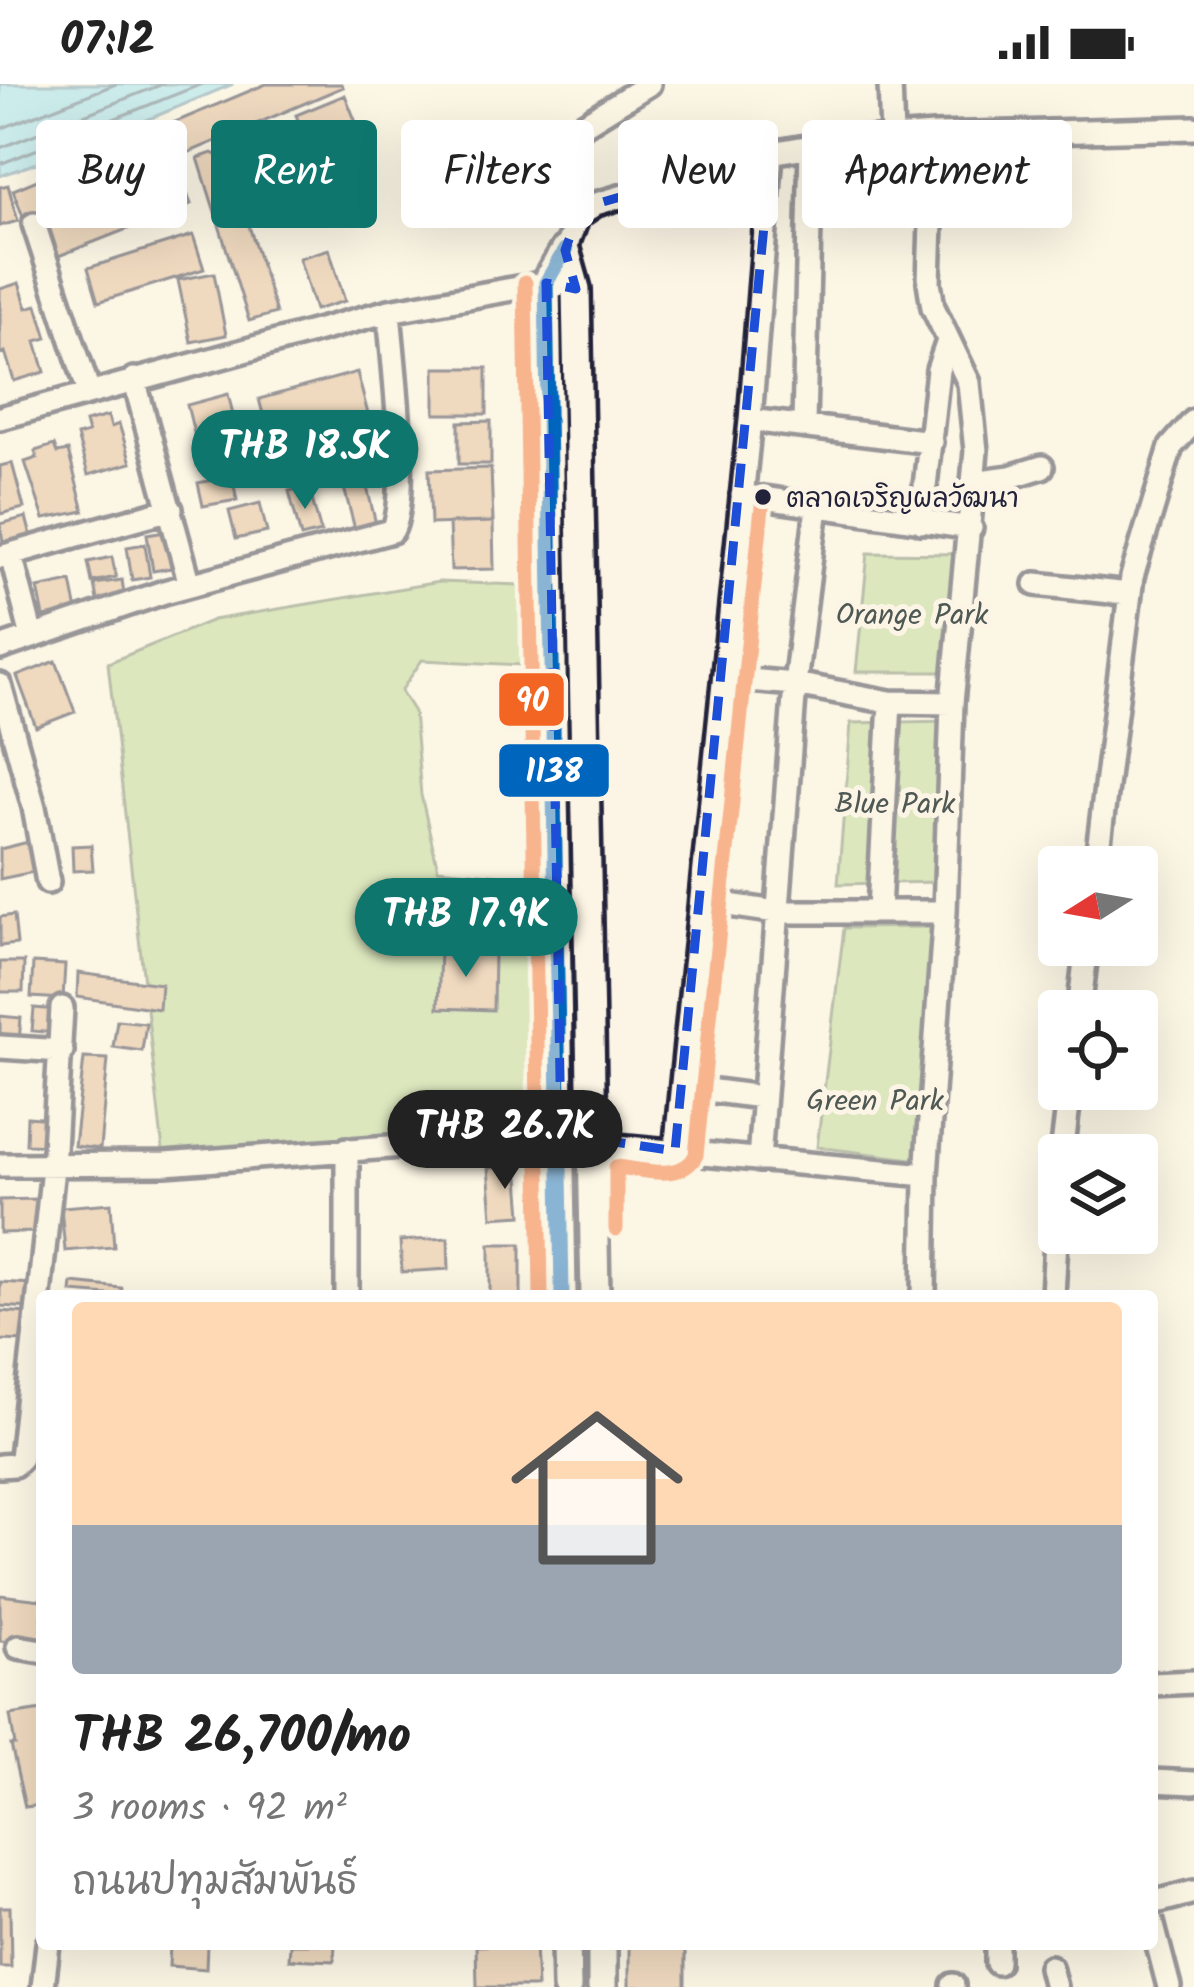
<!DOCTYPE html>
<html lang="en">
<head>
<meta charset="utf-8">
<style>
  body { margin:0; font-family:Kalam,"Playpen Sans Thai",sans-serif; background:#f2f2f2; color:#222; height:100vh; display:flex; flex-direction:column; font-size:45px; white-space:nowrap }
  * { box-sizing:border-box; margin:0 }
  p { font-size:39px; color:#767676 }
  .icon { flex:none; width:66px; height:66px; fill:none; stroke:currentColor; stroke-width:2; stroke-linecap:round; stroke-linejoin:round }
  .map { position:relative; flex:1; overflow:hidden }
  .panel { position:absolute; left:36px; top:1206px; width:1122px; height:660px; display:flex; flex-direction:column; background:#fff; border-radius:12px; box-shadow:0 12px 48px #0002 }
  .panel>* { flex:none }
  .hud { position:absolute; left:36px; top:36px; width:1122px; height:108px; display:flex; gap:24px }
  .needle { width:78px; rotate:259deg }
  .buttons { position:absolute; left:1038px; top:762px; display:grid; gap:24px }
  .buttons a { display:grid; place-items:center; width:120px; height:120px; border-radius:12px; background:#fff; box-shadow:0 12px 48px #0002; font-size:60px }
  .price { position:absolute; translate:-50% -102px; padding:0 27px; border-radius:42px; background:#0f766e; color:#fff; font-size:39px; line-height:78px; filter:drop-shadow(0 3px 6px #0008) }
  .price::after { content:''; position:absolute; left:50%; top:72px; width:36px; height:27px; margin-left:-18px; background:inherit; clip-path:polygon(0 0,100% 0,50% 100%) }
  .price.on { background:#222; color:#fff }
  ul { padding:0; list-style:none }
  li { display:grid; align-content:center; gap:24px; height:636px; padding:0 36px }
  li+li { border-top:3px solid #e0e0e0 }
  li span { display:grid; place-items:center; height:372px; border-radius:12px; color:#555 }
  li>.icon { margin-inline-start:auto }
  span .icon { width:216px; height:216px; fill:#fffc; stroke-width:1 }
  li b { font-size:51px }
  .chip { padding:0 42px; border-radius:12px; background:#fff; box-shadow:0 12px 48px #0002; font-size:42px; line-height:108px }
  .chip.on { background:#0f766e; color:#fff }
  .status { display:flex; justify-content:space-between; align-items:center; height:84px; padding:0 60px; background:#fff; direction:ltr }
  .status svg { height:33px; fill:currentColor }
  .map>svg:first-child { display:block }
  .green { fill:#b5d58e; stroke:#6c7c64; stroke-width:3 }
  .water { fill:#92dff2; stroke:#6593a9; stroke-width:3 }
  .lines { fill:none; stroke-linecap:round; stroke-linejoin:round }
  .shore { stroke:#4f6e84; stroke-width:3 }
  .building { fill:#dfb590; stroke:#22223b; stroke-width:3 }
  .minor-casing { stroke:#22223b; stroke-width:30 }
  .tertiary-casing { stroke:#22223b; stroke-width:36 }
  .minor { stroke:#fcf5e5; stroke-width:21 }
  .tertiary { stroke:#fcf5e5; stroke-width:27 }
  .bus-1-casing { stroke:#fcf5e5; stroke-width:24 }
  .bus-2-casing { stroke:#fcf5e5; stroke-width:24 }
  .bus-1 { stroke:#0065bd; stroke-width:15 }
  .bus-2 { stroke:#f26522; stroke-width:15 }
  .marked { fill:none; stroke:#1d4ed8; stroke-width:9; stroke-dasharray:24 15; stroke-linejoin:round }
  .bus-dot { fill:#22223b; stroke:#fcf5e5; stroke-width:4.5 }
  .labels { text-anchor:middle; stroke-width:10; stroke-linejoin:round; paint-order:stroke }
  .bus-label { font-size:27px; fill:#22223b; stroke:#fcf5e5; text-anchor:start }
  .park-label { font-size:30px; fill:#4e5854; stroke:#fcf5e5 }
  .line-badge { stroke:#fcf5e5; stroke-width:4.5 }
  .badge-label { font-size:33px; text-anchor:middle; font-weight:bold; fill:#fff }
</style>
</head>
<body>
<div class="status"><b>07:12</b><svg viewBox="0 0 49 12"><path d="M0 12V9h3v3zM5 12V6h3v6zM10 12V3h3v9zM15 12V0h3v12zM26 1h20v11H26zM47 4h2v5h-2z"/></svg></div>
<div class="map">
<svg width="1194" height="1903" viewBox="0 0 1194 1903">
  <rect width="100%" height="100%" fill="#fcf5e5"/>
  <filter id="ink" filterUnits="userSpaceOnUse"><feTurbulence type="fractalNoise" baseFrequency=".00833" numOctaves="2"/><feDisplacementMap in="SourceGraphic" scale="24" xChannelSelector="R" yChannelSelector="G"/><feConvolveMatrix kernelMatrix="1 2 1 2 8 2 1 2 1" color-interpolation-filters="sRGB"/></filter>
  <g filter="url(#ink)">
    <path class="green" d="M868 469 965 470 960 588H856Z
      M439 498 520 501 522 581 422 576 401 607 414 628 421 711 438 785 529 794V1046L164 1076 108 579 213 536Z
      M948 637 943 798 838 800 851 639Z
      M944 843 920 1076 817 1063 844 844Z"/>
    <path class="water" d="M0 0H233L77 65 0 92Z"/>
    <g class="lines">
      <path class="shore" d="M0 45 116 0
        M0 64 163 0
        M0 80 202 0"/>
    </g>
    <path class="building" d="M266 0H341L343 3 25 138 13 106Z
      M345 11 357 41 308 61 296 31Z
      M262 48 301 70 350 54 363 86 291 117 270 107 252 69Z
      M212 69 229 77 276 229 249 237 198 74Z
      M177 84 191 120 56 173 42 137Z
      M8 101 18 137 0 142V103Z
      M193 151 204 185 98 218 88 184Z
      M329 165 345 217 315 226 299 174Z
      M214 189 226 251 191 258 178 196Z
      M19 199 27 224 37 221 47 254 36 257 45 288 14 297 5 268 0 270V205Z
      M435 284H487V330H435Z
      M357 288 368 330 270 357 259 315Z
      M228 310 237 346 196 357 187 321Z
      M108 332 111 343 119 340 131 379 88 391 77 352 88 349 85 338Z
      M491 337V380H459V338Z
      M376 341 383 369 361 374 354 346Z
      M217 357 222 375 197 382 192 364Z
      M54 361 57 369 68 367 84 427 44 435 25 378 37 374 35 367Z
      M12 379 24 424 0 430V382Z
      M491 384 493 438 431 440 429 386Z
      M232 392 237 416 203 422 198 399Z
      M365 395 377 444 356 449 343 400Z
      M309 404 321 448 301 453 289 407Z
      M260 419 267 448 236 455 229 427Z
      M26 433 31 452 3 459 0 440Z
      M493 438 494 485 451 486 449 439Z
      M171 446 177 483 153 487 147 450Z
      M145 460 150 493 132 496 127 463Z
      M112 473 116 493 92 498 88 478Z
      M122 496 125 516 98 521 94 500Z
      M71 497 77 527 44 533 38 504Z
      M56 577 75 628 36 643 17 592Z
      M32 757 38 787 0 795V765Z
      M91 761 93 786 73 787 72 762Z
      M441 795H484V849H441Z
      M14 831 17 860 0 862V833Z
      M440 867 494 868 493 926 438 924Z
      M0 878H24L23 908H0Z
      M33 879 65 881 63 915 31 913Z
      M78 889 161 900 159 925 77 913Z
      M34 924 58 926 57 949 32 947Z
      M0 932 21 934 19 958 0 957Z
      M117 936 146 939 142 967 113 963Z
      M84 974 108 975 100 1065 74 1062Z
      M27 1033 53 1035 51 1061 26 1060Z
      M518 1082 522 1131 492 1133 488 1084Z
      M36 1115 37 1148 0 1149V1116Z
      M111 1119 114 1163 65 1167 61 1123Z
      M448 1154 449 1185 402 1188 400 1157Z
      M490 1160H521V1212H490Z
      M0 1198 33 1200 32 1224 0 1222Z
      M72 1199 122 1204 121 1212 71 1208Z
      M0 1227 27 1229 26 1257 0 1256Z
      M0 1511 42 1516V1562L0 1557Z
      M42 1626V1721L25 1723 11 1661H15L10 1631Z
      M0 1823H10L11 1883H0Z
      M170 1860H207L206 1885 169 1882Z
      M290 1860H335L334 1877 289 1875Z
      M535 1860 537 1903H477L476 1862Z
      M629 1860H685V1903H629Z"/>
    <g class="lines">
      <defs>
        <path id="minor" d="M890 0 892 52
          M578 132 546 83 543 72 562 54 649 0
          M34 140 89 308
          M565 166 578 132 596 120 771 69 835 58 934 51 1194 44
          M134 295 190 501
          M0 334 389 227 546 199 558 201
          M750 336 931 358
          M804 340 811 62
          M973 398 1010 393 1042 383
          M742 411 971 444
          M817 423 795 600 890 618 952 619
          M921 438 938 286 948 257
          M11 470 32 553
          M0 473 171 425
          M1036 500 1129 510
          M0 564 164 508 392 447C411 418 392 269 389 227
          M724 594 795 600 759 1076
          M0 601 34 723 48 798
          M1096 783 1132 493 1171 363 1194 337
          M702 817 776 828H945
          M879 826 890 618
          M1079 927 1087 861
          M0 963 62 967
          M684 1003 761 1013
          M675 1067 750 336 771 69
          M1062 1071 1070 1005
          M0 1081 165 1080 561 1050 595 1060 926 1091
          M347 1212V1065
          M924 1212 926 1091 945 828 952 619 976 367 969 299 933 223 929 198 934 51
          M1053 1212 1059 1100
          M0 1382 14 1381 21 1374 53 1084 62 924
          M18 1563 42 1567
          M1152 1600 1194 1598
          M1152 1697 1194 1699
          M1152 1819 1194 1808
          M1152 1838 1169 1903
          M997 1879V1860
          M1050 1883 1055 1903
          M953 1901V1903
          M43 1903 48 1860"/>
        <path id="tertiary" d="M565 166 576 205 595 1212
          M562 1212 546 199 565 166
          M566 1860 567 1903
          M602 1860V1903"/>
      </defs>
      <use href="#minor" class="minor-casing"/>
      <use href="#tertiary" class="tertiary-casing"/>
      <use href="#minor" class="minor"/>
      <use href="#tertiary" class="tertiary"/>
      <defs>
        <path id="bus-1" d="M562 1212 546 199 565 166"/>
        <path id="bus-2" d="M525 199 541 1212
          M616 1145V1083C642 1085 682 1099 696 1071L763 413"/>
      </defs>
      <use href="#bus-1" class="bus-1-casing"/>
      <use href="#bus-2" class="bus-2-casing"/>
      <use href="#bus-1" class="bus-1"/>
      <use href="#bus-2" class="bus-2"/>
    </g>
  </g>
  <path d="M0 0H1194V1903H0ZM771 69 675 1067 561 1050 546 199 576 205 565 166 578 132 596 120Z" fill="#fcf5e5" fill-opacity=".55" fill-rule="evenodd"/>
  <path class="marked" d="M771 69 675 1067 561 1050 546 199 576 205 565 166 578 132 596 120Z"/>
  <circle class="bus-dot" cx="763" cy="413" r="10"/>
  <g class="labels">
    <g class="bus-label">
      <text x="786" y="423">ตลาดเจริญผลวัฒนา</text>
    </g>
    <g class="park-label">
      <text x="912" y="540">Orange Park</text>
      <text x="895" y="729">Blue Park</text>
      <text x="875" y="1026">Green Park</text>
    </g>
  </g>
  <g class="line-badge">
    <rect x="497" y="587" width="69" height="57" rx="12" fill="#f26522"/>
    <rect x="497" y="658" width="114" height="57" rx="12" fill="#0065bd"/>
  </g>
  <g class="badge-label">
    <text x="532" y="627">90</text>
    <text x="554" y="698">1138</text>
  </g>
</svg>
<div class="buttons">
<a><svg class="needle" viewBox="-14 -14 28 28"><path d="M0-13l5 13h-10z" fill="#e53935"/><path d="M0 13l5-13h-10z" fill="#767676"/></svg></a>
<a><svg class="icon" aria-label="locate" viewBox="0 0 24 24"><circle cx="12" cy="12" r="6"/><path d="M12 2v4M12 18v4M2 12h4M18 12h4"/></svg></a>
<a><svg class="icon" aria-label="layers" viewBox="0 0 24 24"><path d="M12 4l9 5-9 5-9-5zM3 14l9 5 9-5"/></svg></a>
</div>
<b class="price" style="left:305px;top:428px">THB 18.5K</b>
<b class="price" style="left:466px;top:896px">THB 17.9K</b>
<b class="price on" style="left:505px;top:1108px">THB 26.7K</b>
<div class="hud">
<a class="chip">Buy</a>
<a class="chip on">Rent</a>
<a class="chip">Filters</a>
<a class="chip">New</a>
<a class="chip">Apartment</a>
</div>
<section class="panel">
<ul>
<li><span style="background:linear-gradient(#ffd9b3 60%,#9aa5b1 0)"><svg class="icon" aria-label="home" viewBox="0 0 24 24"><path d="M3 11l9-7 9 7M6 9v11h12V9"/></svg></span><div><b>THB 26,700/mo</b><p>3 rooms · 92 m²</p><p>ถนนปทุมสัมพันธ์</p></div></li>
</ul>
</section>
</div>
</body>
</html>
